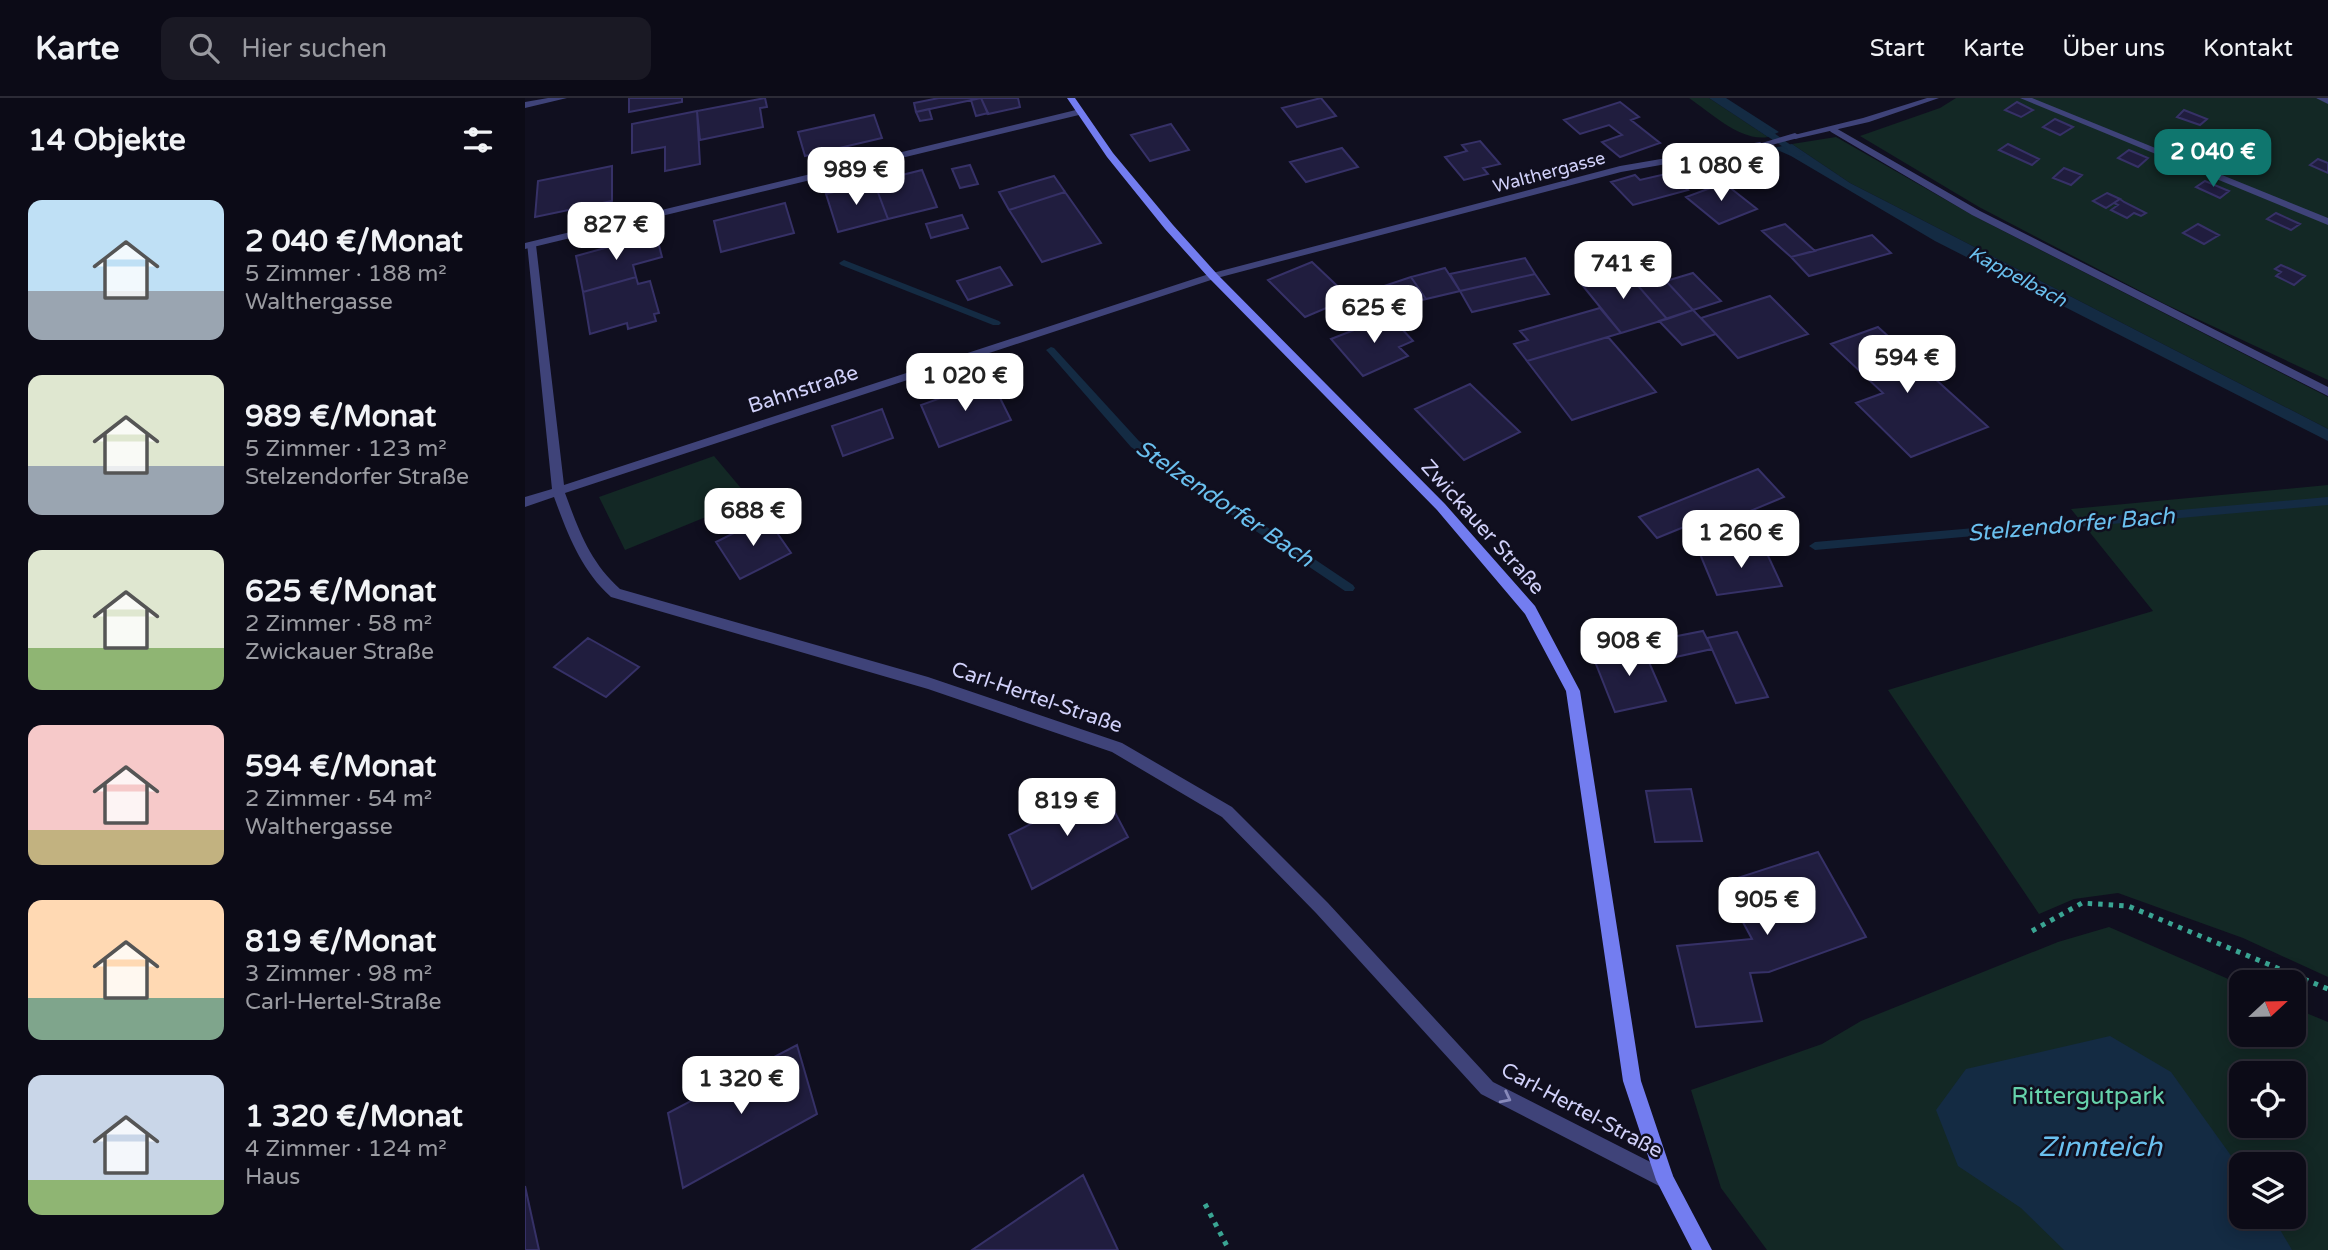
<!DOCTYPE html>
<html lang="de">
<head>
<meta charset="utf-8">
<style>
  body { margin:0; font-family:"Varela Round",sans-serif; background:#1a1924; color:#f1f3f6; height:100vh; display:flex; flex-direction:column; font-size:26px; white-space:nowrap }
  * { box-sizing:border-box; margin:0 }
  p { font-size:23px; color:#9a9ba1 }
  .icon { flex:none; width:38px; height:38px; fill:none; stroke:currentColor; stroke-width:2; stroke-linecap:round; stroke-linejoin:round }
  .map { position:relative; flex:1; overflow:hidden }
  .drawer { display:flex; flex-direction:column; background:#0c0b17; width:525px }
  .drawer>* { flex:none }
  .needle { width:46px; rotate:68deg }
  .buttons { position:absolute; left:1704px; top:872px; display:grid; gap:14px }
  .buttons a { display:grid; place-items:center; width:77px; height:77px; border-radius:14px; background:#0c0b17; box-shadow:0 4px 18px #0003,0 0 0 2px #2c2b36; font-size:35px }
  .price { position:absolute; translate:-50% -60px; padding:0 16px; border-radius:14px; background:#fff; color:#222; font-size:23px; line-height:46px; filter:drop-shadow(0 2px 4px #0008) }
  .price::after { content:''; position:absolute; left:50%; top:42px; width:21px; height:16px; margin-left:-10px; background:inherit; clip-path:polygon(0 0,100% 0,50% 100%) }
  .price.selected { background:#0f766e; color:#fff }
  ul { padding:0; list-style:none }
  li { display:flex; align-items:center; gap:21px; height:175px; padding:0 28px }
  li span { display:grid; place-items:center; flex:none; width:196px; height:140px; border-radius:14px; color:#555 }
  li>.icon { margin-inline-start:auto }
  span .icon { width:84px; height:84px; fill:#fffc; stroke-width:1 }
  li b { font-size:30px }
  h2 { display:flex; justify-content:space-between; align-items:center; height:84px; padding:0 28px; font-size:30px }
  header { display:flex; align-items:center; gap:42px; box-sizing:border-box; height:98px; padding:0 35px; background:#0c0b17; border-bottom:2px solid #2c2b36 }
  header strong { font-size:33px }
  nav { display:flex; gap:38px; margin-inline-start:auto; font-size:24px }
  .search { width:490px; height:63px; background:#1a1924; display:flex; align-items:center; gap:18px; box-sizing:border-box; padding:0 24px; border-radius:14px; color:#9a9ba1; font-size:26px }
  main { display:flex; flex:1; min-height:0 }
  .map>svg:first-child { display:block }
  .green { fill:#132825; fill-rule:evenodd }
  .water { fill:#142b43 }
  .lines { fill:none; stroke-linecap:round; stroke-linejoin:round }
  .stream { fill:#142b43; fill-rule:evenodd }
  .building { fill:#201d3e; stroke:#363167; stroke-width:2 }
  .path { stroke:#3aa593; stroke-width:5; stroke-dasharray:4.5 6; stroke-linecap:butt }
  .service { fill:#3f4379; fill-rule:evenodd }
  .minor { fill:#3f4379; fill-rule:evenodd }
  .tertiary { fill:#3f4379; fill-rule:evenodd }
  .secondary { fill:#737df0; fill-rule:evenodd }
  .oneway { stroke:#888aba }
  .labels { text-anchor:middle; stroke-width:5; stroke-linejoin:round; paint-order:stroke }
  .far-street-label { font-size:18px; fill:#d1d1fa; stroke:#100f1f }
  .far-water-label { font-size:19px; font-style:italic; fill:#6ac0ef; stroke:#100f1f }
  .street-label { font-size:21px; fill:#d1d1fa; stroke:#100f1f }
  .water-label { font-size:23px; font-style:italic; fill:#6ac0ef; stroke:#100f1f }
  .near-park-label { font-size:24px; fill:#66d2ab; stroke:#100f1f }
  .near-water-label { font-size:28px; font-style:italic; fill:#6ac0ef; stroke:#100f1f }
</style>
</head>
<body>
<header>
<strong>Karte</strong>
<div class="search"><svg class="icon" aria-label="search" viewBox="0 0 24 24"><circle cx="10" cy="10" r="6"/><path d="M15 15l6 6"/></svg>Hier suchen</div>
<nav><a>Start</a><a>Karte</a><a>Über uns</a><a>Kontakt</a></nav>
</header>
<main>
<section class="drawer">
<h2>14 Objekte<svg class="icon" aria-label="filters" viewBox="0 0 24 24"><path d="M4 7h16M4 17h16"/><circle cx="9" cy="7" r="2"/><circle cx="15" cy="17" r="2"/></svg></h2>
<ul>
<li><span style="background:linear-gradient(#bfe0f5 65%,#9aa5b1 0)"><svg class="icon" aria-label="home" viewBox="0 0 24 24"><path d="M3 11l9-7 9 7M6 9v11h12V9"/></svg></span><div><b>2 040 €/Monat</b><p>5 Zimmer · 188 m²</p><p>Walthergasse</p></div></li>
<li><span style="background:linear-gradient(#dfe7d0 65%,#9aa5b1 0)"><svg class="icon" aria-label="home" viewBox="0 0 24 24"><path d="M3 11l9-7 9 7M6 9v11h12V9"/></svg></span><div><b>989 €/Monat</b><p>5 Zimmer · 123 m²</p><p>Stelzendorfer Straße</p></div></li>
<li><span style="background:linear-gradient(#dfe7d0 70%,#8fb573 0)"><svg class="icon" aria-label="home" viewBox="0 0 24 24"><path d="M3 11l9-7 9 7M6 9v11h12V9"/></svg></span><div><b>625 €/Monat</b><p>2 Zimmer · 58 m²</p><p>Zwickauer Straße</p></div></li>
<li><span style="background:linear-gradient(#f6c9c9 75%,#c2b280 0)"><svg class="icon" aria-label="home" viewBox="0 0 24 24"><path d="M3 11l9-7 9 7M6 9v11h12V9"/></svg></span><div><b>594 €/Monat</b><p>2 Zimmer · 54 m²</p><p>Walthergasse</p></div></li>
<li><span style="background:linear-gradient(#ffd9b3 70%,#7fa58c 0)"><svg class="icon" aria-label="home" viewBox="0 0 24 24"><path d="M3 11l9-7 9 7M6 9v11h12V9"/></svg></span><div><b>819 €/Monat</b><p>3 Zimmer · 98 m²</p><p>Carl-Hertel-Straße</p></div></li>
<li><span style="background:linear-gradient(#c9d6e8 75%,#8fb573 0)"><svg class="icon" aria-label="home" viewBox="0 0 24 24"><path d="M3 11l9-7 9 7M6 9v11h12V9"/></svg></span><div><b>1 320 €/Monat</b><p>4 Zimmer · 124 m²</p><p>Haus</p></div></li>
</ul>
</section>
<div class="map">
<svg width="1803" height="1152" viewBox="0 0 1803 1152">
  <rect width="100%" height="100%" fill="#100f1f"/>
  <path class="green" d="M1164 0H1184L1243 39C1216 44 1186 15 1164 0Z
    M1431 0H1791L1803 5V282L1640 206 1454 109 1335 38 1415 10Z
    M1311 39 1449 118 1803 299V331L1368 107 1325 85 1267 46Z
    M189 358 225 401 100 452 74 399Z
    M1803 387V879L1718 840 1593 795 1549 801 1514 816 1363 592 1628 513 1546 411Z
    M1584 829 1717 887V936H1769V910L1803 924V1152H1242L1196 1090 1166 992 1297 946 1336 923 1533 844ZM1717 975H1769V1027H1717ZM1717 1066H1769V1118H1717Z"/>
  <path class="water" d="M1184 0H1201L1254 34 1243 39Z
    M1267 46 1325 85 1368 107 1803 331V343L1410 143 1266 58 1248 50Z
    M1585 938 1646 974 1717 1073V1118H1747L1767 1152H1539L1496 1110 1433 1068 1411 1012 1441 971Z"/>
  <g class="lines">
    <path class="stream" d="M1233 28H1239L1280 57 1273 59 1233 32Z
      M319 162 474 223 476 225 474 227H468L316 167 314 165Z
      M526 249 529 250 614 343 828 487 830 490 828 493H820L606 349 523 254 521 252Z
      M1803 399V407L1290 452 1284 448 1290 444Z"/>
  </g>
  <path class="building" d="M104 0H157V4L104 14Z
    M240 0 242 9 235 10 238 29 175 42 172 13Z
    M414 0H456L391 14 389 5Z
    M456 0H493L495 9 463 16Z
    M456 0 463 15 451 18 446 2Z
    M796 0 811 18 772 29 757 10Z
    M1095 4 1114 19 1106 22 1135 45 1095 59 1077 44 1097 37 1084 27 1055 36 1039 22Z
    M1492 4 1508 12 1496 19 1480 12Z
    M404 11 407 21 395 23 391 14Z
    M1659 12 1682 21 1675 27 1652 19Z
    M172 13 175 66 140 73V49L107 55V26Z
    M349 17 357 40 280 58 273 34Z
    M1530 21 1548 29 1535 37 1518 29Z
    M646 26 664 52 625 63 606 37Z
    M1708 32 1733 42 1726 48 1701 38Z
    M955 43 975 66 958 70 963 76 939 82 920 59 942 53 937 47Z
    M1483 46 1514 61 1507 67 1474 52Z
    M817 50 833 69 781 84 765 64Z
    M1604 52 1623 60 1613 69 1593 60Z
    M1793 61 1803 65V75L1785 67Z
    M445 67 453 86 435 90 427 71Z
    M87 68V103L10 119 13 83Z
    M1539 70 1557 77 1546 87 1528 80Z
    M397 72 412 109 363 121 349 84Z
    M1145 75 1163 92 1108 107 1086 84 1110 77 1115 82Z
    M529 78 540 94 484 112 474 94Z
    M1680 83 1704 93 1695 100 1671 89Z
    M349 84 363 121 313 134 301 96Z
    M1199 85 1232 111 1194 126 1161 99Z
    M540 94 576 145 517 164 484 112Z
    M1582 95 1595 101 1581 110 1568 103Z
    M1595 101 1599 104 1621 115 1616 118 1609 115 1602 120 1586 112 1593 107 1589 105Z
    M260 105 269 135 196 154 189 123Z
    M1751 115 1775 126 1766 132 1742 121Z
    M437 117 443 130 406 140 401 126Z
    M1260 126 1290 153 1266 159 1237 133Z
    M1673 126 1694 137 1679 146 1658 135Z
    M131 136 137 159 108 167 111 179 58 194 51 158Z
    M1347 137 1366 155 1284 178 1266 159Z
    M1000 160 1010 176 935 193 925 176Z
    M787 164 825 200 780 219 743 182Z
    M1756 167 1763 170 1780 178 1769 187 1751 178 1756 174 1750 171Z
    M475 169 487 187 443 202 432 183Z
    M920 170 935 193 901 201 886 179Z
    M1098 171 1108 182 1142 221 1096 235 1054 183Z
    M1133 174 1141 183 1168 212 1142 221 1108 182Z
    M1168 175 1196 203 1168 212 1141 183Z
    M1010 176 1024 196 947 214 935 193Z
    M111 179 113 186 125 183 134 215 129 216 131 223 103 231 102 225 65 236 58 194Z
    M886 179 901 201 858 211 838 195Z
    M1245 198 1283 236 1213 260 1176 220Z
    M1075 210 1096 235 1002 263 989 246 1003 242 995 233Z
    M1168 212 1191 236 1157 247 1134 223Z
    M865 218 888 243 874 249 883 258 838 278 806 241Z
    M1353 229 1463 329 1386 359 1331 305 1358 295 1306 246Z
    M1083 239 1131 294 1047 322 1002 263Z
    M466 282 486 322 414 349 396 307Z
    M945 286 995 334 939 362 890 311Z
    M357 311 368 340 318 358 307 328Z
    M1233 371 1259 399 1194 426 1186 418 1132 440 1114 419Z
    M241 419 266 455 215 481 191 444Z
    M1238 447 1257 488 1192 497 1175 456Z
    M1178 533 1187 551 1146 560 1137 541Z
    M1212 534 1243 599 1211 605 1182 540Z
    M63 540 114 569 81 599 29 569Z
    M1116 546 1141 603 1090 614 1067 556Z
    M577 690 603 739 507 791 484 737Z
    M1166 691 1177 743 1130 744 1121 693Z
    M1293 754 1341 839 1244 874 1225 875 1237 923 1171 929 1152 848 1227 841 1197 785Z
    M272 947 292 1016 158 1090 143 1015Z
    M558 1077 593 1152H447Z
    M0 1088 14 1152H0Z"/>
  <g class="lines">
    <path class="path" d="M1507 833 1557 805 1603 808 1803 891
      M680 1106 704 1152"/>
    <path class="service" d="M1495 0H1507L1803 120V127Z
      M1791 0H1803V6Z
      M1309 29 1455 113 1803 289V298L1447 117 1306 34 1304 32Z
      M1270 35 1275 38 1273 40 1235 50 1230 47Z"/>
    <path class="minor" d="M23 0H42L0 10V4Z
      M1402 0H1414L1344 24 1270 41 1265 38 1338 20Z
      M1235 44 1240 47 1238 49 1096 74 692 180 40 395C54 433 65 464 95 491L403 579 597 645 707 709 803 805 968 984 1147 1075 1149 1082 1147 1089 1140 1091 956 996 791 815 697 719 587 654 403 591 86 499C56 472 43 437 29 399L0 409V399L27 391 2 145 11 147 39 387 684 176 1095 68Z"/>
    <path class="tertiary" d="M555 11 558 12V16L0 151V145Z"/>
    <path class="secondary" d="M542 0H550L588 55 648 127 692 176 920 406 1010 508 1055 593 1116 983 1148 1078 1187 1152H1167L1131 1082 1098 983 1041 593 1000 516 912 412 684 180 640 131 582 59Z"/>
  </g>
  <defs><path id="oneway-chevron" d="M-2-3.5L2.5 0L-2 3.5" fill="none" stroke-width="1.6" stroke-linecap="round" stroke-linejoin="round" transform="scale(1.75)"/></defs>
  <use class="oneway" href="#oneway-chevron" transform="translate(981 1000) rotate(27)"/>
  <g class="labels">
    <g class="far-street-label">
      <text transform="translate(1024 74) rotate(-15)" y="6">Walthergasse</text>
    </g>
    <g class="far-water-label">
      <text transform="translate(1493 178) rotate(28)" y="7">Kappelbach</text>
    </g>
    <g class="street-label">
      <text transform="translate(278 291) rotate(-18)" y="7">Bahnstraße</text>
      <text transform="translate(958 429) rotate(48)" y="7">Zwickauer Straße</text>
      <text transform="translate(512 599) rotate(19)" y="7">Carl-Hertel-Straße</text>
      <text transform="translate(1057 1012) rotate(28)" y="7">Carl-Hertel-Straße</text>
    </g>
    <g class="water-label">
      <text transform="translate(700 405) rotate(34)" y="8">Stelzendorfer Bach</text>
      <text transform="translate(1546 426) rotate(-5)" y="8">Stelzendorfer Bach</text>
    </g>
    <g class="near-park-label">
      <text x="1563" y="1006">Rittergutpark</text>
    </g>
    <g class="near-water-label">
      <text x="1575" y="1058">Zinnteich</text>
    </g>
  </g>
</svg>
<div class="buttons">
<a><svg class="needle" viewBox="-14 -14 28 28"><path d="M0-13l5 13h-10z" fill="#e53935"/><path d="M0 13l5-13h-10z" fill="#9a9ba1"/></svg></a>
<a><svg class="icon" aria-label="locate" viewBox="0 0 24 24"><circle cx="12" cy="12" r="6"/><path d="M12 2v4M12 18v4M2 12h4M18 12h4"/></svg></a>
<a><svg class="icon" aria-label="layers" viewBox="0 0 24 24"><path d="M12 4l9 5-9 5-9-5zM3 14l9 5 9-5"/></svg></a>
</div>
<b class="price selected" style="left:1688px;top:91px">2 040 €</b>
<b class="price" style="left:1196px;top:105px">1 080 €</b>
<b class="price" style="left:331px;top:109px">989 €</b>
<b class="price" style="left:91px;top:164px">827 €</b>
<b class="price" style="left:1098px;top:203px">741 €</b>
<b class="price" style="left:849px;top:247px">625 €</b>
<b class="price" style="left:1382px;top:297px">594 €</b>
<b class="price" style="left:440px;top:315px">1 020 €</b>
<b class="price" style="left:228px;top:450px">688 €</b>
<b class="price" style="left:1216px;top:472px">1 260 €</b>
<b class="price" style="left:1104px;top:580px">908 €</b>
<b class="price" style="left:542px;top:740px">819 €</b>
<b class="price" style="left:1242px;top:839px">905 €</b>
<b class="price" style="left:216px;top:1018px">1 320 €</b>
</div>
</main>
</body>
</html>
